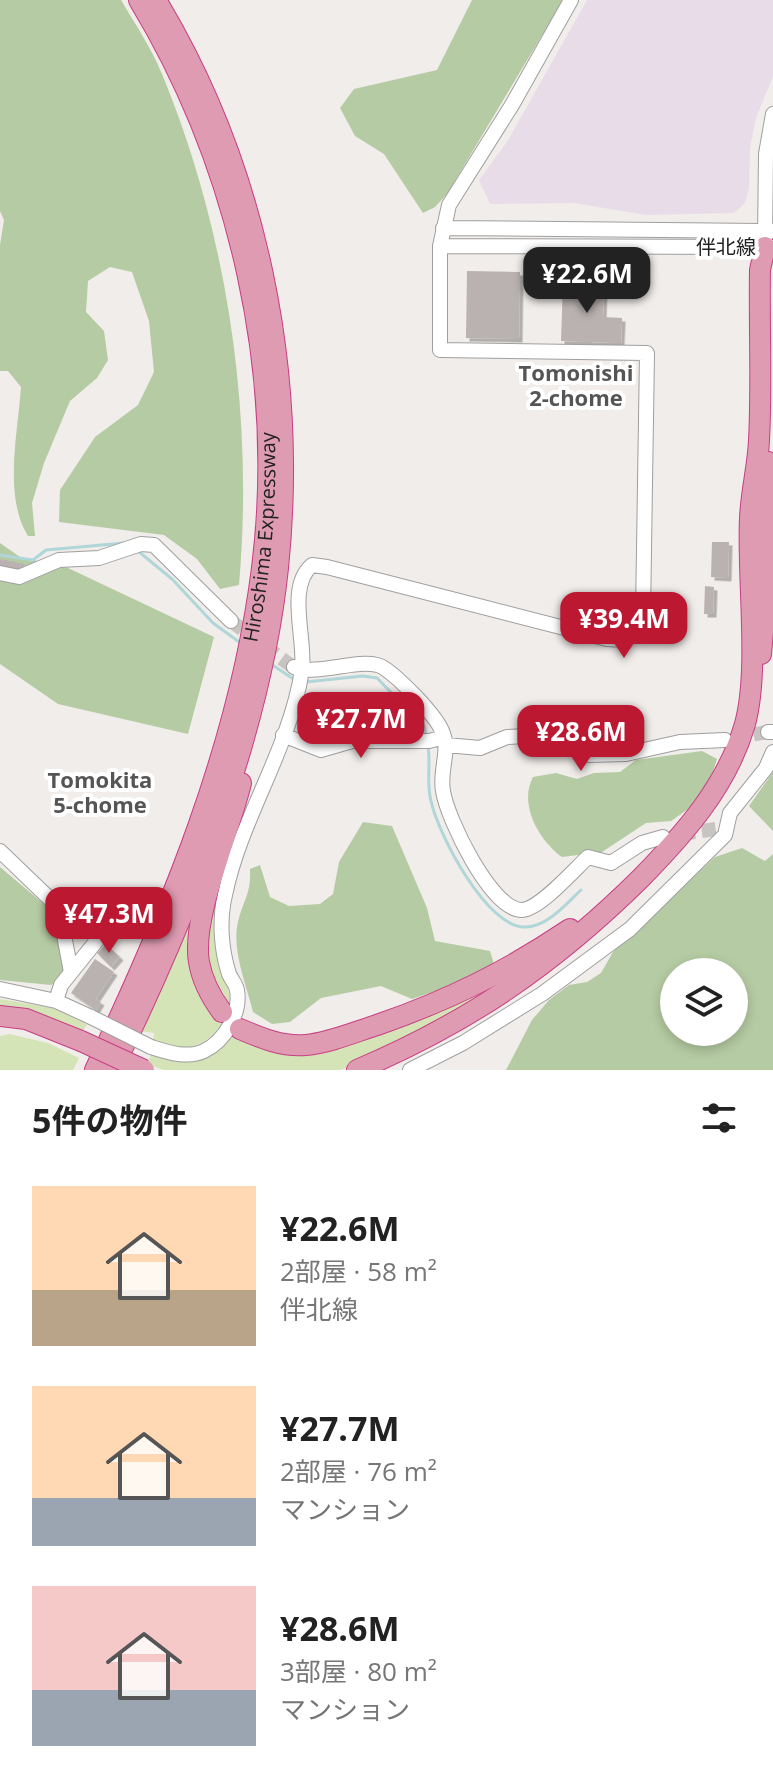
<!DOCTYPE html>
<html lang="ja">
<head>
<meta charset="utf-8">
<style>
  body { margin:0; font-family:"Open Sans","Noto Sans JP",sans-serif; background:#f2f2f2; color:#222; height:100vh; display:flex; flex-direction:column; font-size:30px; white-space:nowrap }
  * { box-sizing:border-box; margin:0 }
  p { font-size:26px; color:#767676 }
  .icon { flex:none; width:44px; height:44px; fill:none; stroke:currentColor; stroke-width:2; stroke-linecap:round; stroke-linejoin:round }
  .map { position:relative; height:1070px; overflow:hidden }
  .details { display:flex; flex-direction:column; background:#fff; flex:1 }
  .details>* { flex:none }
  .controls { position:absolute; left:660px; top:958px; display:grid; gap:16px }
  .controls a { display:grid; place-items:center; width:88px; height:88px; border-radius:50%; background:#fff; box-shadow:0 4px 12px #0003; font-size:40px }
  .price { position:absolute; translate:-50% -68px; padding:0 18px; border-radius:16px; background:#bc1832; color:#fff; font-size:26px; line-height:52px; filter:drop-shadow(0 2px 4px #0008) }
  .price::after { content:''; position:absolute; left:50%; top:48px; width:24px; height:18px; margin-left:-12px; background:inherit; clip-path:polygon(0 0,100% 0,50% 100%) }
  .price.current { background:#222; color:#fff }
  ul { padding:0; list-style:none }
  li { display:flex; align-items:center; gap:24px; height:200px; padding:0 32px }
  li span { display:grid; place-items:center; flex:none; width:224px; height:160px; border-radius:0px; color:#555 }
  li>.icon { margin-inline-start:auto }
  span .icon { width:96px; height:96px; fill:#fffc; stroke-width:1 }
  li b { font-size:34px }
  h2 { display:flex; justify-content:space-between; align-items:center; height:96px; padding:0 32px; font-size:34px }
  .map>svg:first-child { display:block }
  .industrial { fill:#e9dce9 }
  .grass { fill:#d4e4b6 }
  .forest { fill:#b5cba3; fill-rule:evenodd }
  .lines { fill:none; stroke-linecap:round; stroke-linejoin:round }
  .stream { stroke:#b0d6d9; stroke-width:3 }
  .building { fill:#bab2b0; filter:url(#shadow) }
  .minor-tunnel { stroke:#c8c4c2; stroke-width:14; stroke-dasharray:14 7; stroke-linecap:butt }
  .minor-casing { stroke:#9f9f9f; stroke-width:16 }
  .highway-casing { stroke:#c83d83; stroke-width:22 }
  .minor { stroke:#fff; stroke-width:14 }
  .highway { stroke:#de9bb2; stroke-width:20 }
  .minor-bridge-casing { stroke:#9f9f9f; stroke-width:16; stroke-linecap:butt }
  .highway-bridge-casing { stroke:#c83d83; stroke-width:22; stroke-linecap:butt }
  .minor-bridge { stroke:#fff; stroke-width:14 }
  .highway-bridge { stroke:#de9bb2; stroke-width:20 }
  .labels { text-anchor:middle; stroke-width:8; stroke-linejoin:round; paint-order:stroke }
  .street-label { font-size:20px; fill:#222; stroke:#fff }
  .neighbourhood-label { font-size:22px; font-weight:bold; fill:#555; stroke:#fff }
</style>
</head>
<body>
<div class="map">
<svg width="773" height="1070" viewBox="0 0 773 1070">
  <defs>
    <filter id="shadow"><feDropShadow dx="3.5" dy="3.5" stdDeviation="0" flood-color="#0004"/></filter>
  </defs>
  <rect width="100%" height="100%" fill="#f1edea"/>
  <path class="industrial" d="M587 0H773V76L756 118 750 147 749 188 745 203 734 213 646 215 574 203 490 204 479 180 507 142Z"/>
  <path class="grass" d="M224 868C219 890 213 913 214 935 217 979 253 1007 206 1040 189 1052 171 1048 153 1041L154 1033 140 1031 195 900 192 937 227 1008C228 990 210 979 207 962 201 931 215 897 224 868Z
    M502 984 369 1060 340 1070H164L147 1064 151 1055C190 1067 205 1061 235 1034L342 1045 402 1027Z
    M0 999 53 1008 87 1024 82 1033 38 1012 0 1007Z
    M9 1034 48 1043 79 1058 73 1070H0V1036Z"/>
  <path class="forest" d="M0 0H121C135 24 152 49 162 74 228 234 254 414 239 585L220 589 197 559 164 535 59 522 60 490 95 437 138 405 154 372 149 321 132 272 110 267 88 281 86 312 104 331 108 360 97 378 70 401 44 463 32 503 35 536H28C3 496 18 432 21 387L8 371H0V245L4 220 0 211Z
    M472 0H563L447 194 435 207 423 213 384 154 355 136 340 108 354 89 437 70Z
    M0 543 20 557 68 568 214 637 188 734 58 704 0 664Z
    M702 751 717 759 710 781 694 805 671 821 646 823 602 852 562 857C540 841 518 805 533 777L556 773 577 779 594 773 620 772 636 760Z
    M773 772V831L749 806Z
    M363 822 392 826 427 908 435 941 490 951 494 964 474 978 412 999 381 986 321 998 290 1022 272 1024 253 1012C246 983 230 947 239 918 245 897 251 893 250 869L260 865 270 897 289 906 320 904 333 894 339 862Z
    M742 848 765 861 773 854V1070H506L532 1020 549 1000 569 985 587 982 601 973 613 952 715 857ZM674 972H734V1032H674Z
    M0 867 45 905 71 972 51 985 0 980Z"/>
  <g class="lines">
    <path class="stream" d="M138 551 172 579 213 623 242 644
      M0 555 33 560 46 550 124 543
      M271 664 295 680
      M306 682 363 676 377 678 424 726 426 735
      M428 747C431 765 426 782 431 801 438 834 488 930 526 927 548 926 566 904 581 890"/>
  </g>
  <path class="building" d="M467 271 520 272 519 339 466 338Z
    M563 282 604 284 603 317 622 318 621 343 561 341Z
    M712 542H729L728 578 711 577Z
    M0 559 24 564 23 573 0 569Z
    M705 586 714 587 713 614H704Z
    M106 944 120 957 111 967 97 953Z
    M95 959 114 972 96 999 101 1002 96 1010 71 993Z"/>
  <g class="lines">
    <path class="minor-tunnel" d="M231 621 293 667
      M733 738 768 732
      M681 834 716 829"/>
    <defs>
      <path id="minor" d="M443 228 773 231
        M765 238 766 154 773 114
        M440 246 773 247
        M0 573 19 577 59 560 99 558 141 544 154 545 231 621
        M294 667C319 677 365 655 384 668 399 678 435 714 442 731 451 750 439 771 443 791 447 818 491 910 522 910 540 909 574 870 588 857L611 863 642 843 663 837
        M768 732H773
        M283 735 321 750 352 741H429L444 737
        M446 745 480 748 507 737 526 736 562 740 586 755 626 754 680 742 725 740
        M0 851 52 901 61 919 71 972
        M0 989 56 1001 91 1017
        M56 1001 61 985 102 934
        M151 1047C167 1052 187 1059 204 1051 225 1041 241 1013 237 990 236 984 231 979 229 974 221 949 219 920 225 895 241 817 290 749 302 670 306 639 286 587 312 565L327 567 607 639C629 641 638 637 643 615L647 353 440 350V246L449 205 512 105 571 0
        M410 1070 463 1043 542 994 630 929 725 835 730 813 766 768 773 752"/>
      <g id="highway">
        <path d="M761 654 766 599 768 462"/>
        <path d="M222 1012C211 997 202 980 199 962 191 917 230 830 241 783"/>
        <path d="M0 1016 26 1019 81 1041"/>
        <path d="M240 1029C261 1038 282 1047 306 1045 329 1043 355 1032 377 1025 449 1000 506 972 570 929"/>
        <path id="s1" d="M95 1070C170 912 240 744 262 568 286 374 240 167 139 0"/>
        <path d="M112 1070C185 921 261 734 278 568 298 372 258 169 156 0"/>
        <path d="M357 1070C470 1022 554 964 641 878 685 833 727 786 745 724 760 669 747 578 750 518 751 492 758 466 759 440 762 384 759 327 760 270L765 247"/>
      </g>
    </defs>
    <use href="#minor" class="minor-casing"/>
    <use href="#highway" class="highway-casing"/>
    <use href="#minor" class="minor"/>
    <use href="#highway" class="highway"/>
    <defs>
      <path id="minor-bridge" d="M91 1017 151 1047"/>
      <path id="highway-bridge" d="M81 1041 144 1070"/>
    </defs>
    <use href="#minor-bridge" class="minor-bridge-casing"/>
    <use href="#highway-bridge" class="highway-bridge-casing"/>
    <use href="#minor-bridge" class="minor-bridge"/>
    <use href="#highway-bridge" class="highway-bridge"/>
  </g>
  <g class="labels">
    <g class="street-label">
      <text x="726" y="254">伴北線</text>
      <text dy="7" stroke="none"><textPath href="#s1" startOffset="562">Hiroshima Expressway</textPath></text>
    </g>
    <g class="neighbourhood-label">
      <text x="576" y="381">Tomonishi<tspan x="576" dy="25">2-chome</tspan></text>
      <text x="100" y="788">Tomokita<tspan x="100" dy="25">5-chome</tspan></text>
    </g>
  </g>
</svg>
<div class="controls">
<a><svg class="icon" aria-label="layers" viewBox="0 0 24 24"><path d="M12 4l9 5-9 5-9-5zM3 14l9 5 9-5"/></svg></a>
</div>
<b class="price current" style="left:587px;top:315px">¥22.6M</b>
<b class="price" style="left:624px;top:660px">¥39.4M</b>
<b class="price" style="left:361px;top:760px">¥27.7M</b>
<b class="price" style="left:581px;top:773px">¥28.6M</b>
<b class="price" style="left:109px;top:955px">¥47.3M</b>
</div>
<section class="details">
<h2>5件の物件<svg class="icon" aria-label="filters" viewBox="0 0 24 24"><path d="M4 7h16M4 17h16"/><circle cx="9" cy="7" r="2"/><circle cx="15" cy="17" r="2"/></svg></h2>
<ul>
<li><span style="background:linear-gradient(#ffd9b3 65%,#b9a48a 0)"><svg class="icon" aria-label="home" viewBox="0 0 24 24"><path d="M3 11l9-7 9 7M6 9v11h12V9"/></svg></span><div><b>¥22.6M</b><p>2部屋 · 58 m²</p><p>伴北線</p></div></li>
<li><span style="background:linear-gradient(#ffd9b3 70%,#9aa5b1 0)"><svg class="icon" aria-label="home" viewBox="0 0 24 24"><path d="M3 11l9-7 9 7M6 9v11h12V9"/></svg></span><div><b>¥27.7M</b><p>2部屋 · 76 m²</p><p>マンション</p></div></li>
<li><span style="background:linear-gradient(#f6c9c9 65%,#9aa5b1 0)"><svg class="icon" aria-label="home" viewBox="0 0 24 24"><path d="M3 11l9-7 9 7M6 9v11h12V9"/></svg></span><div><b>¥28.6M</b><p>3部屋 · 80 m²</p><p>マンション</p></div></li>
</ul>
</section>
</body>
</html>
